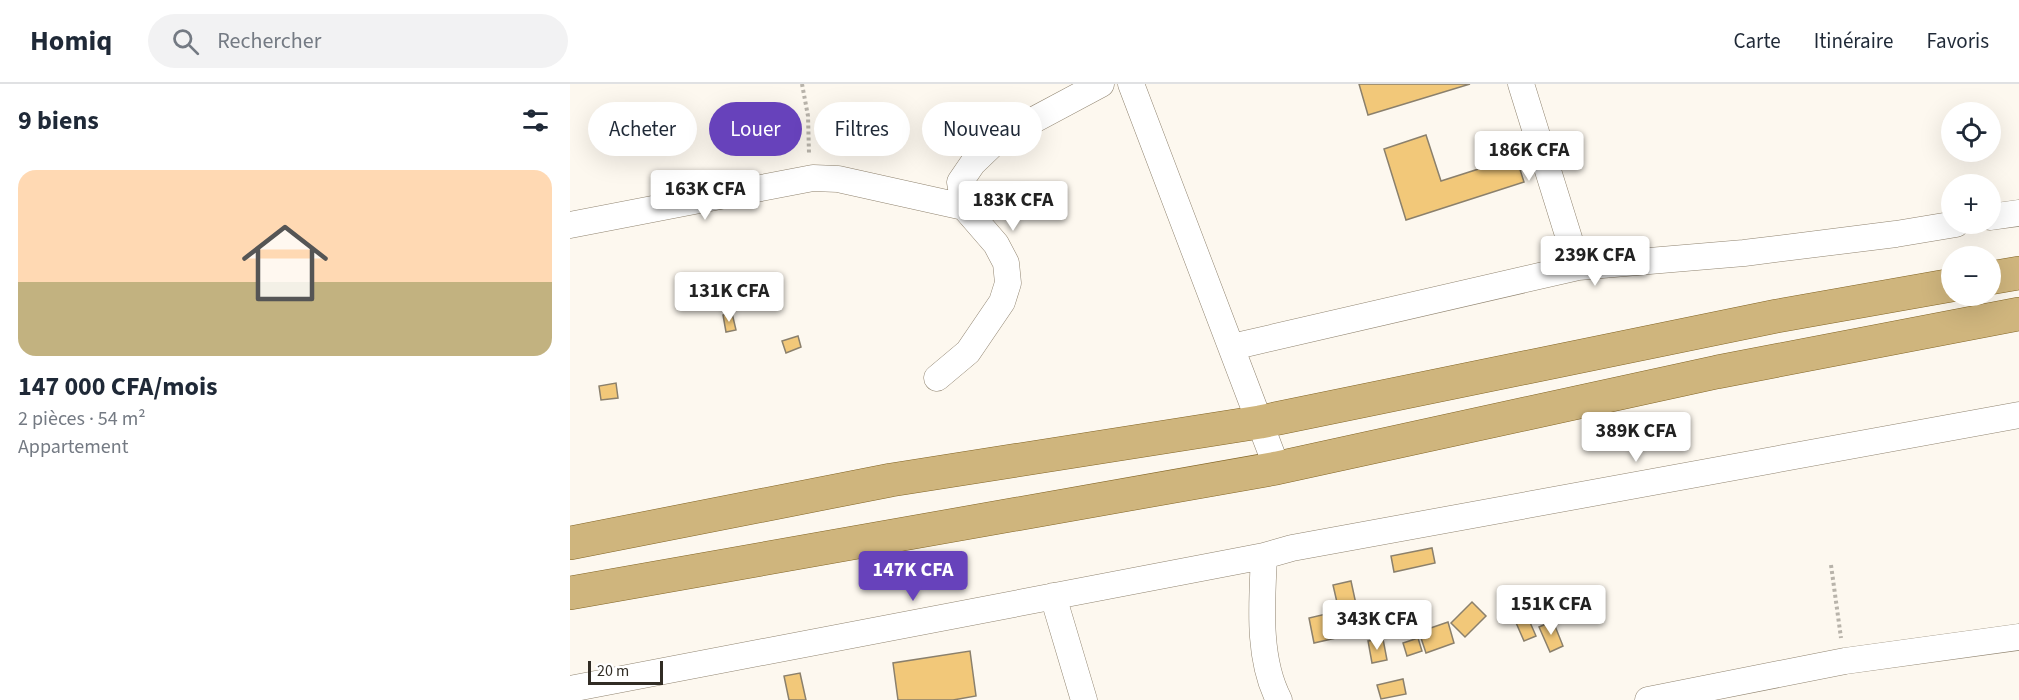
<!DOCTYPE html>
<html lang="fr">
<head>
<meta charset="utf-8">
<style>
  body { margin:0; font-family:"Source Sans 3",sans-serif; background:#f2f2f3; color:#1f2937; height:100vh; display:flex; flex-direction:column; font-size:22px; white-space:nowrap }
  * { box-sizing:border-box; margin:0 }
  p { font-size:20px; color:#747a83 }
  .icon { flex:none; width:33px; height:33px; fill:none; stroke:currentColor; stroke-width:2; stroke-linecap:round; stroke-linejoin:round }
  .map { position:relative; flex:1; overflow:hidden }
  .sheet { display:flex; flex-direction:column; background:#fff; width:570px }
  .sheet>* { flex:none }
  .banner { position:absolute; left:18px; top:18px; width:570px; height:54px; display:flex; gap:12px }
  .controls { position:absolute; left:1371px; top:18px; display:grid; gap:12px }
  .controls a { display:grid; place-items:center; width:60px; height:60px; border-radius:50%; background:#fff; box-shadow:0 6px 24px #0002; font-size:30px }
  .scale { position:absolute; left:18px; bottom:15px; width:75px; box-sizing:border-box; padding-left:6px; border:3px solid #312c24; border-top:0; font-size:16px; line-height:21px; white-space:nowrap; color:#312c24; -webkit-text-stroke:4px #fff; paint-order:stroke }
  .price { position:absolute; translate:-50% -51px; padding:0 14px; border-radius:6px; background:#fff; color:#222; font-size:20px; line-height:39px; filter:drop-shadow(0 2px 3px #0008) }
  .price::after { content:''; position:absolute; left:50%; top:36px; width:18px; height:14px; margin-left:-9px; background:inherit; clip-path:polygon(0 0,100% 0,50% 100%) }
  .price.active { background:#6742bb; color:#fff }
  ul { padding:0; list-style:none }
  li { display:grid; align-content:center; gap:12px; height:318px; padding:0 18px }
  li span { display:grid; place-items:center; height:186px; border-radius:18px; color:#555 }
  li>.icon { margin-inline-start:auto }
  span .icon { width:108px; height:108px; fill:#fffc; stroke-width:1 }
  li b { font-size:26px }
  h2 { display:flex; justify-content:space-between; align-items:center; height:72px; padding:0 18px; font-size:26px }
  .chip { padding:0 21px; border-radius:27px; background:#fff; box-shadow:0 6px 24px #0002; font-size:21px; line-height:54px }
  .chip.active { background:#6742bb; color:#fff }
  header { display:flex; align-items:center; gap:36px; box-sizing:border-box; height:84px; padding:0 30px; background:#fff; border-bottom:2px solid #e0e1e3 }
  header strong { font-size:28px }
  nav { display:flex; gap:33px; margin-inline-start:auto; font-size:21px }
  .search { width:420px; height:54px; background:#f2f2f3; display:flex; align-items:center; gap:15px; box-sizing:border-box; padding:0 21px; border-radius:33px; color:#747a83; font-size:22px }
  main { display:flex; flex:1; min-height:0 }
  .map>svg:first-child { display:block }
  .building { fill:#f2c879; stroke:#8b806c; stroke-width:1.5 }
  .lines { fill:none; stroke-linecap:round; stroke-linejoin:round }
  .street-casing { stroke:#908470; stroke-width:27 }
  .primary-casing { stroke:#836526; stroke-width:34 }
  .path { stroke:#b8b3aa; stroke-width:4; stroke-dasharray:3 3; stroke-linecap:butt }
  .street { stroke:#fff; stroke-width:26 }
  .primary { stroke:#cfb57d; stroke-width:33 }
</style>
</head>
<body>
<header>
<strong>Homiq</strong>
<div class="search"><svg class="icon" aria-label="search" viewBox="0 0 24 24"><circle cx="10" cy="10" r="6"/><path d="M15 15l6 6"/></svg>Rechercher</div>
<nav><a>Carte</a><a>Itinéraire</a><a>Favoris</a></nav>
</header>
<main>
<section class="sheet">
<h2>9 biens<svg class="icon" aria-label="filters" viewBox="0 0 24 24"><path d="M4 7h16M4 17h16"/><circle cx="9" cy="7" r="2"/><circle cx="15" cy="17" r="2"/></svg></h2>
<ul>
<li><span style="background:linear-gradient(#ffd9b3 60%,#c2b280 0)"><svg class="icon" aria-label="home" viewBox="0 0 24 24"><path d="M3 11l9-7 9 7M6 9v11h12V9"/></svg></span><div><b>147 000 CFA/mois</b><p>2 pièces · 54 m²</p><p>Appartement</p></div></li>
</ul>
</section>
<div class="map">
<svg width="1449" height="616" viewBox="0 0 1449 616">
  <rect width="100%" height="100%" fill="#fdf8ef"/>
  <path class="building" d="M789 0H900L798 31Z
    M856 51 871 97 946 73 954 98 836 136 814 65Z
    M162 229 166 246 156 248 153 231Z
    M228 252 231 263 216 269 212 257Z
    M46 299 48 314 31 316 29 302Z
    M862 464 865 479 824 488 821 472Z
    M781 497 792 548 744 559 739 534 769 527 763 501Z
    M902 518 916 532 895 553 881 539Z
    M952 520 966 552 954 557 940 525Z
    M983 537 993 562 980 568 969 543Z
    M878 538 884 559 856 569 849 548Z
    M848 554 852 567 837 572 833 559Z
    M813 555 817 576 802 579 798 557Z
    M400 567 406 612 383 616H328L323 579Z
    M230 589 236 616H219L214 592Z
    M833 595 836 610 811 615 807 601Z"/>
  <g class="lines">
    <defs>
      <path id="street" d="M561 0 707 384
        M951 0 1008 183
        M394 123 390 98 403 79 428 55 531 0
        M1420 133 1449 129
        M0 141 243 94 268 95 394 123 426 160 436 179 438 199 432 218 398 268 367 294
        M662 263 1008 183 1174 169 1326 150 1386 140
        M694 472C692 518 687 574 709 616
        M483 512 514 616
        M0 605 694 472 722 464 1449 331
        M1078 616 1275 577 1449 553"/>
      <path id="primary" d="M1420 194 1449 189
        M0 459 321 396 690 338 1207 232 1382 201
        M0 509 707 384 1147 288 1449 230"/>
    </defs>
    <use href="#street" class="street-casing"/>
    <use href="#primary" class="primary-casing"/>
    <path class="path" d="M232 0 238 32 239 69
      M1261 481 1271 554"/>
    <use href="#street" class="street"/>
    <use href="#primary" class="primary"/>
  </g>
</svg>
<div class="controls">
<a><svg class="icon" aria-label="locate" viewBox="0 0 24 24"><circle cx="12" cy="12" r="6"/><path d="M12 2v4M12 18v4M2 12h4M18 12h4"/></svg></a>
<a>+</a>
<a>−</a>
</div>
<div class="scale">20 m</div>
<b class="price" style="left:959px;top:98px">186K CFA</b>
<b class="price" style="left:135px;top:137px">163K CFA</b>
<b class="price" style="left:443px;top:148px">183K CFA</b>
<b class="price" style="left:1025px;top:203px">239K CFA</b>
<b class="price" style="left:159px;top:239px">131K CFA</b>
<b class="price" style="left:1066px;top:379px">389K CFA</b>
<b class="price active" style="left:343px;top:518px">147K CFA</b>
<b class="price" style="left:981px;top:552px">151K CFA</b>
<b class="price" style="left:807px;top:567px">343K CFA</b>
<div class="banner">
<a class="chip">Acheter</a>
<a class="chip active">Louer</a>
<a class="chip">Filtres</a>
<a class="chip">Nouveau</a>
</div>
</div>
</main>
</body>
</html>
